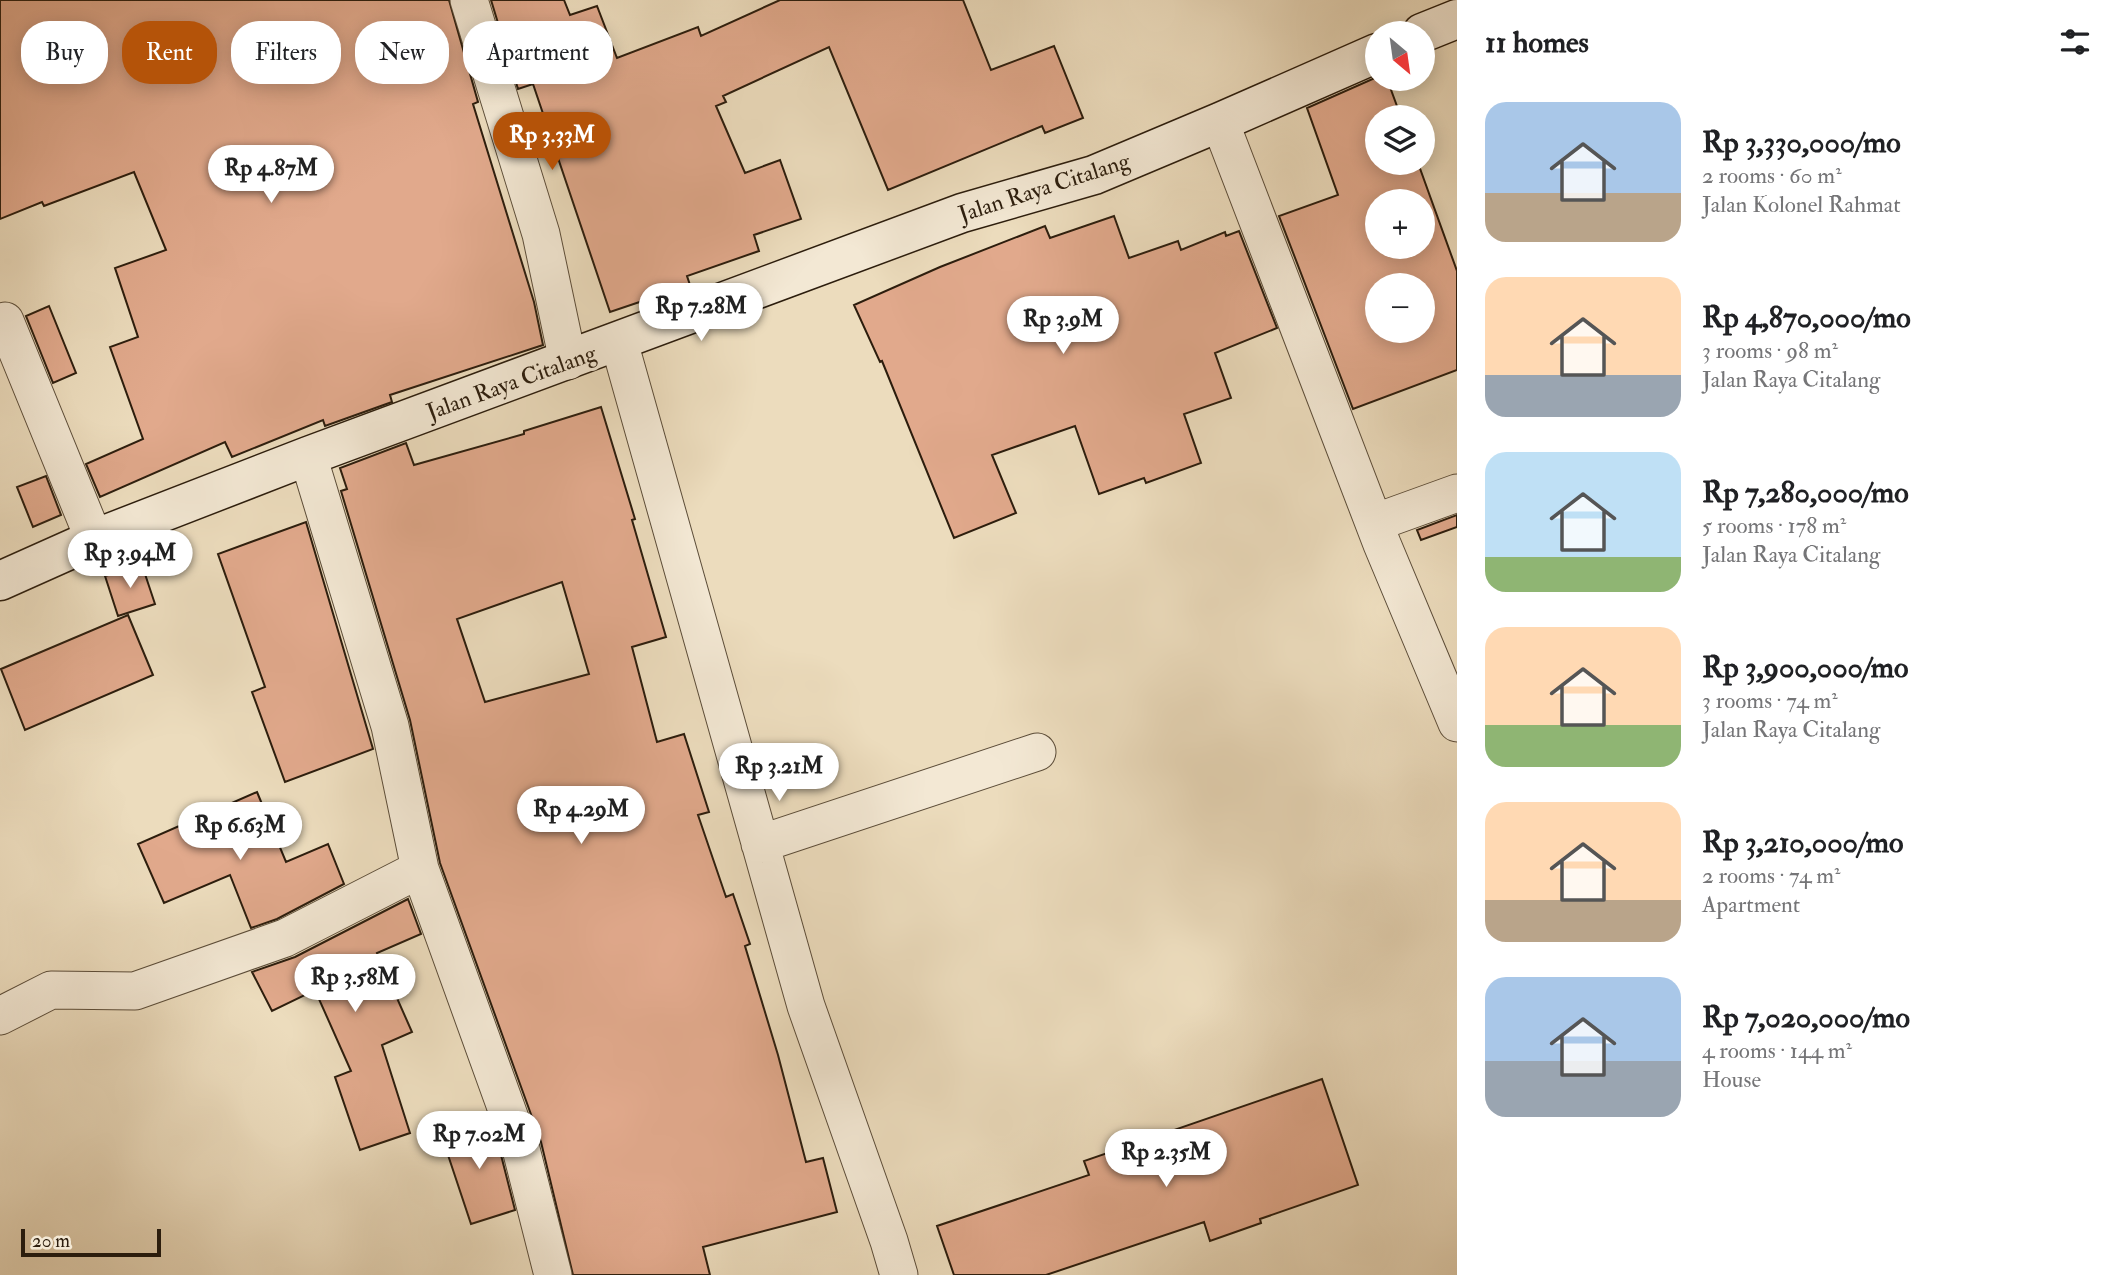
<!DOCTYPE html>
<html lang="en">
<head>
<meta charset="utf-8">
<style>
  body { margin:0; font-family:"IM FELL Double Pica",serif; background:#f2f2f2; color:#202124; height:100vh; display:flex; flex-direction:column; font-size:26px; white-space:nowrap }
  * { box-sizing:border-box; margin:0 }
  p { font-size:23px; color:#757577 }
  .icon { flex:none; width:38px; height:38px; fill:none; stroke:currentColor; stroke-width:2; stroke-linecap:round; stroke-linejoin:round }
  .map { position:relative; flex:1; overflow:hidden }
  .side { display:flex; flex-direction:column; background:#fff; width:665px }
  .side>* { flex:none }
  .guide { position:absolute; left:21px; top:21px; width:665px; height:63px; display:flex; gap:14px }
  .needle { width:46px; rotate:151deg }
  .controls { position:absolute; left:1365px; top:21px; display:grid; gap:14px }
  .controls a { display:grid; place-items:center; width:70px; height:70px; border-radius:50%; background:#fff; box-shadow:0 4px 18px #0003; font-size:35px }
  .scale { position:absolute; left:21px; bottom:18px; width:140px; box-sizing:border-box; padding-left:7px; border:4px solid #2c1d0d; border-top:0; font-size:19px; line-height:24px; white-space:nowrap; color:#2c1d0d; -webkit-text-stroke:5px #f3e8d4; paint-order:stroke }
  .price { position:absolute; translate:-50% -60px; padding:0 16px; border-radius:24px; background:#fff; color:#222; font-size:23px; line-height:46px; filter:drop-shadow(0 2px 4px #0008) }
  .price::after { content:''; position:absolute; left:50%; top:42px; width:21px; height:16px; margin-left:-10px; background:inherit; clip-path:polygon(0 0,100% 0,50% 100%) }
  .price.current { background:#b45309; color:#fff }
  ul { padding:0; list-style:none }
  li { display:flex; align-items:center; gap:21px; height:175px; padding:0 28px }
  li span { display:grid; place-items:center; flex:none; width:196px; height:140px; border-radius:21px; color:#555 }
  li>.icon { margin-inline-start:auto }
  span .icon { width:84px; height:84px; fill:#fffc; stroke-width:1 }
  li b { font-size:30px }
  h2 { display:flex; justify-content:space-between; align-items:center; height:84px; padding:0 28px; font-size:30px }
  .tag { padding:0 24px; border-radius:28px; background:#fff; box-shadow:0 4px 18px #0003; font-size:24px; line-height:63px }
  .tag.current { background:#b45309; color:#fff }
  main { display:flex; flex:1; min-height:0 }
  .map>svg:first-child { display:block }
  .building { fill:#e1a98c; stroke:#2c1d0d; stroke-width:2; fill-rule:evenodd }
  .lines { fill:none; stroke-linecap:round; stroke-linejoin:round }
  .street-casing { stroke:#5c4d39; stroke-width:39 }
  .secondary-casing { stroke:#2c1d0d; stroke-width:41 }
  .street { stroke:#f3e8d4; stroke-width:37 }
  .secondary { stroke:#f3e8d4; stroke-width:38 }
  .labels { text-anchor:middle; stroke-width:6; stroke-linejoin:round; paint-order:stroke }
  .street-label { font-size:23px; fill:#2c1d0d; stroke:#f3e8d4 }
</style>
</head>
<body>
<main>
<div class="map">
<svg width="1457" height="1275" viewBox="0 0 1457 1275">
  <rect width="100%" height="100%" fill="#ecdcbd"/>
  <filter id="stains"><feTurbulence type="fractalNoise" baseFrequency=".00286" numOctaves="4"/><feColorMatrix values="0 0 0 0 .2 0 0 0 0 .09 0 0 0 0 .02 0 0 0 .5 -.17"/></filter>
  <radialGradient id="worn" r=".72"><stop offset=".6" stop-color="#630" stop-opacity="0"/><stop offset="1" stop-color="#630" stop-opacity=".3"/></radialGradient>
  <path class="building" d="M0 0H449L478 102 473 104 534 302 543 345 390 395 392 402 325 426 323 420 232 457 225 442 100 497 86 464 143 439 110 347 138 337 115 268 166 250 134 172 44 206 42 202 0 219Z
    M491 0H564L570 15 597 6 617 58 698 27 701 36 780 0H963L991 70 1054 46 1083 118 1045 133 1042 126 888 190 829 47 723 96 726 102 716 106 745 173 780 160 801 219 754 235 759 251 687 276 690 285 610 312 533 84 518 89Z
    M1377 77V79H1387L1401 117H1377V163H1418L1457 271V370L1353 409 1279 216 1338 195 1307 108ZM1377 201H1423V247H1377ZM1377 285H1423V331H1377Z
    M1114 216 1129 258 1178 241 1181 250 1225 232 1226 236 1239 231 1277 328 1215 353 1231 398 1184 414 1201 463 1146 483 1144 478 1099 494 1075 426 992 455 1016 513 954 538 882 361 880 362 854 305 940 267 1045 226 1050 238Z
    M49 306 76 373 53 383 26 316Z
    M601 407 635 519 632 520 666 637 632 647 657 742 684 734 709 812 698 815 726 897 733 894 750 944 745 946 778 1055 806 1162 823 1158 837 1212 703 1247 710 1275H573L541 1142 440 863 410 720 341 491 347 489 340 468 406 443 414 465 524 434V431ZM562 582 589 674 485 702 457 619Z
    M46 476 61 515 33 527 17 487Z
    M1457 515V527L1421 540 1417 530Z
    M306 522 373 749 285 782 252 692 265 687 218 554Z
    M142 565 155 604 118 616 105 576Z
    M128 615 153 675 25 730 1 669Z
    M257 792 286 862 328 844 344 884 277 919 251 928 230 875 164 903 138 844Z
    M408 899 421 934 377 953 412 1032 382 1045 410 1133 360 1150 335 1077 351 1071 315 990 272 1011 252 972 295 957Z
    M1322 1079 1358 1185 1260 1219 1261 1223 1210 1241 1204 1222 1046 1275H954L937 1226 1089 1175 1084 1161Z
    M488 1118 501 1155 515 1210 471 1224 441 1134Z"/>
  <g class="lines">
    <defs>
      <path id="street" d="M469 0 541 234 568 361
        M1220 122 1382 544 1457 723
        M5 321 94 539
        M619 342 806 1006 889 1241 899 1275
        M308 456 390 726 420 869 521 1149 553 1275
        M1374 523 1457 493
        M760 844 1037 752
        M0 1016 51 990 135 991 285 938 420 869"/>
      <path id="secondary" d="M1422 33 1457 19
        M0 581 94 539 308 456 962 213 1094 175 1220 122 1377 53"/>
    </defs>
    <use href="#street" class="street-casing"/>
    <use href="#secondary" class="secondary-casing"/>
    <use href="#street" class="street"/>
    <use href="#secondary" class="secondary"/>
  </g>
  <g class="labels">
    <g class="street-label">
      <text transform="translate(1044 187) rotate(-18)" y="8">Jalan Raya Citalang</text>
      <text transform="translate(511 382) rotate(-20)" y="8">Jalan Raya Citalang</text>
    </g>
  </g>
  <rect width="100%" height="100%" filter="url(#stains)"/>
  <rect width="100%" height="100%" fill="url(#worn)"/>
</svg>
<div class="controls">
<a><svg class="needle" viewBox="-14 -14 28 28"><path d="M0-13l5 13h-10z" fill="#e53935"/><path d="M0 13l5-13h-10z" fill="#757577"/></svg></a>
<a><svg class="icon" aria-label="layers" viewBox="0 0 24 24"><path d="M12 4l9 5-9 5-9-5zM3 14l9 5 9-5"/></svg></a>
<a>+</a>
<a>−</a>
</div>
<div class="scale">20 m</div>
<b class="price current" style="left:552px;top:172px">Rp 3.33M</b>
<b class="price" style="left:271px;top:205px">Rp 4.87M</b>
<b class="price" style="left:701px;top:343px">Rp 7.28M</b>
<b class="price" style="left:1063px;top:356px">Rp 3.9M</b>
<b class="price" style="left:130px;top:590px">Rp 3.94M</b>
<b class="price" style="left:779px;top:803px">Rp 3.21M</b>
<b class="price" style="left:581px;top:846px">Rp 4.29M</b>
<b class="price" style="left:240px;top:862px">Rp 6.63M</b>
<b class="price" style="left:355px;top:1014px">Rp 3.58M</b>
<b class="price" style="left:479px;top:1171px">Rp 7.02M</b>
<b class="price" style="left:1166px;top:1189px">Rp 2.35M</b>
<div class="guide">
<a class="tag">Buy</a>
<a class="tag current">Rent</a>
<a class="tag">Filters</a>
<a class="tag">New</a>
<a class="tag">Apartment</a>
</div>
</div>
<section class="side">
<h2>11 homes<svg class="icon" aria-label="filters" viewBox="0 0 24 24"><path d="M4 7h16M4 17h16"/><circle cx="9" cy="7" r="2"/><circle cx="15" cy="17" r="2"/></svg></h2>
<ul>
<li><span style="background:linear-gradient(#a9c7e8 65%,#b9a48a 0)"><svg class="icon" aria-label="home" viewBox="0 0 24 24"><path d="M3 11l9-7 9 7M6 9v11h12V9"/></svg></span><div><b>Rp 3,330,000/mo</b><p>2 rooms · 60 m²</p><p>Jalan Kolonel Rahmat</p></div></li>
<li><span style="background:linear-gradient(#ffd9b3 70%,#9aa5b1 0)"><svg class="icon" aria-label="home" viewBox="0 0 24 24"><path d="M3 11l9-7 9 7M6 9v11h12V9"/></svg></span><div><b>Rp 4,870,000/mo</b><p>3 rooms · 98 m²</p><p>Jalan Raya Citalang</p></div></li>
<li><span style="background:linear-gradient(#bfe0f5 75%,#8fb573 0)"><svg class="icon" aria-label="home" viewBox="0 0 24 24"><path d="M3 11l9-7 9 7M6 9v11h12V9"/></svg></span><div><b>Rp 7,280,000/mo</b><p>5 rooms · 178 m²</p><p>Jalan Raya Citalang</p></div></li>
<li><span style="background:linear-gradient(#ffd9b3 70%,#8fb573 0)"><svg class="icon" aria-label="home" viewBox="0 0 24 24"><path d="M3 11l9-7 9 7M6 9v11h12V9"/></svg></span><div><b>Rp 3,900,000/mo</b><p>3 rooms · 74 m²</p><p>Jalan Raya Citalang</p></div></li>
<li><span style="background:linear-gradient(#ffd9b3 70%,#b9a48a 0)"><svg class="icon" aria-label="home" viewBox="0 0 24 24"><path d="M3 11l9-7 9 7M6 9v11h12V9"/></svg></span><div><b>Rp 3,210,000/mo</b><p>2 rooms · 74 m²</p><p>Apartment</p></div></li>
<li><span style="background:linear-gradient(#a9c7e8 60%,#9aa5b1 0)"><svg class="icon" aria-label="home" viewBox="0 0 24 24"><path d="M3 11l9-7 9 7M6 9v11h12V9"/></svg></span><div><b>Rp 7,020,000/mo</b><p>4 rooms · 144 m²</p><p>House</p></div></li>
</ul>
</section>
</main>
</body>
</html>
